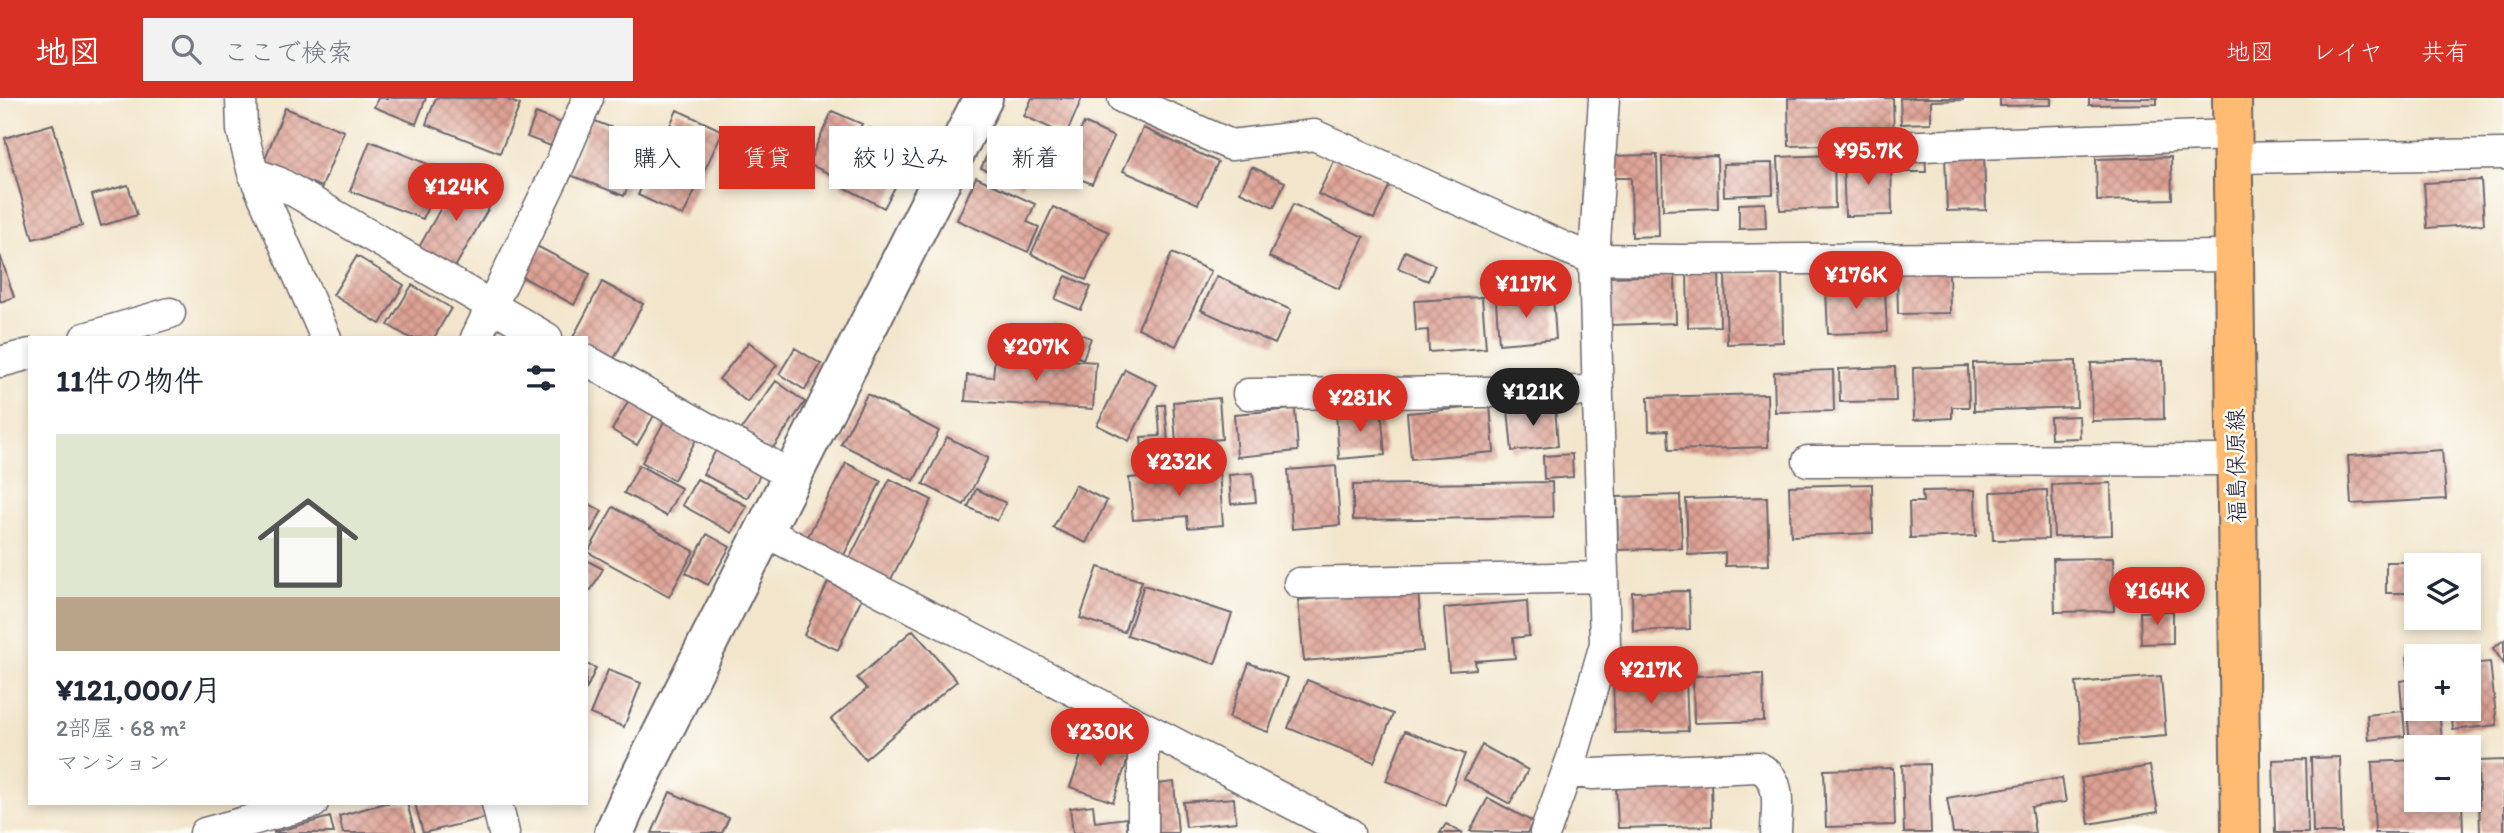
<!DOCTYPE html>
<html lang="ja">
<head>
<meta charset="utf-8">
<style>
  body { margin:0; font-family:Itim,"Klee One",sans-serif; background:#f2f2f3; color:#1f2937; height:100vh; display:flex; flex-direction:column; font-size:26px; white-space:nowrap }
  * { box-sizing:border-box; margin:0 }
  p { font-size:23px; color:#747a83 }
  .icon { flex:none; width:38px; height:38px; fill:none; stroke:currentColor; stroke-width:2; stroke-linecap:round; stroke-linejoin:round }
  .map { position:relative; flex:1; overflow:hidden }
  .panel { position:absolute; left:28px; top:238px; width:560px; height:469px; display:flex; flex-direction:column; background:#fff; border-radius:0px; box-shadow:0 4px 10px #0003 }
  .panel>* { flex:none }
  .top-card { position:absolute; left:609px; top:28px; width:665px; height:63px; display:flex; gap:14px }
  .controls { position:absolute; left:2404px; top:455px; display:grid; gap:14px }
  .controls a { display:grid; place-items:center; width:77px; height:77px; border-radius:0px; background:#fff; box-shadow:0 4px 10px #0003; font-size:35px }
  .price { position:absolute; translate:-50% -60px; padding:0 16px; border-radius:24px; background:#d93025; color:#fff; font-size:23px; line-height:46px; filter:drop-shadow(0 2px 4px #0008) }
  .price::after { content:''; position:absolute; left:50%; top:42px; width:21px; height:16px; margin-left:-10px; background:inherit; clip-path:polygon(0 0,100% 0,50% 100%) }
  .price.selected { background:#222; color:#fff }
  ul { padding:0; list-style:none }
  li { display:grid; align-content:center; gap:14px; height:371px; padding:0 28px }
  li span { display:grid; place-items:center; height:217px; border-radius:0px; color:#555 }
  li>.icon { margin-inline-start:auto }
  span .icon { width:126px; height:126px; fill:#fffc; stroke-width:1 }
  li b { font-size:30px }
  h2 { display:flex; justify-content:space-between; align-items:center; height:84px; padding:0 28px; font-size:30px }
  .pill { padding:0 24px; border-radius:0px; background:#fff; box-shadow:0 4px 10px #0003; font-size:24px; line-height:63px }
  .pill.selected { background:#d93025; color:#fff }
  header { display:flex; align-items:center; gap:42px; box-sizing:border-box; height:98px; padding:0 35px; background:#d93025; color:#fff }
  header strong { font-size:33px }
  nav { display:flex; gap:38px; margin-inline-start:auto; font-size:24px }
  .search { width:490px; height:63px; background:#f2f2f3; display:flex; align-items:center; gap:18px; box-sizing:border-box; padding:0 24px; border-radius:0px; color:#747a83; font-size:26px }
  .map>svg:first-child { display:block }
  .building { fill:url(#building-cross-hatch) }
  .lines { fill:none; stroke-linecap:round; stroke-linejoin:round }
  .minor-casing { stroke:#6b666d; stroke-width:33 }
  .tertiary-casing { stroke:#6b666d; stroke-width:42 }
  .primary-casing { stroke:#6b666d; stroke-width:42 }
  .minor { stroke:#fff; stroke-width:30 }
  .tertiary { stroke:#fff; stroke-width:38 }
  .primary { stroke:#ffbb71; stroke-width:38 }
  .labels { text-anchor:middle; stroke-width:5; stroke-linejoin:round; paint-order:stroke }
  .street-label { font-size:23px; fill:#22223b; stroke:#fdfcf7 }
</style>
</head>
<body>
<header>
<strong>地図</strong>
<div class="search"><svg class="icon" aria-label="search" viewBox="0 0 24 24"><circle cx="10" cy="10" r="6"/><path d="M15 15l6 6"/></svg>ここで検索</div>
<nav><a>地図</a><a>レイヤ</a><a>共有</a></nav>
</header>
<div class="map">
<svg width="2504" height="735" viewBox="0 0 2504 735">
  <defs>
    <pattern id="building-cross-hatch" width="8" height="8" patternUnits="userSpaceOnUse" patternTransform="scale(1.75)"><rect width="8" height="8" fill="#dea194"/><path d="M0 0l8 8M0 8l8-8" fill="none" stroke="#b4837a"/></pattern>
  </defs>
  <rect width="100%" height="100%" fill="#fdfcf7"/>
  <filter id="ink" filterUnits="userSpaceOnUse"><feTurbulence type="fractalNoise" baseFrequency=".0143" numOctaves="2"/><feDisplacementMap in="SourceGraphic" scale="14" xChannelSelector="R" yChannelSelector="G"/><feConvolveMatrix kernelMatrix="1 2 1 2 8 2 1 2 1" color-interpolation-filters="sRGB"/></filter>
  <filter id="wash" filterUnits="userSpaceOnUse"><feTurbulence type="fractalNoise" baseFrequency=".00686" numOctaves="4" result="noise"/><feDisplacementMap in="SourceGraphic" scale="28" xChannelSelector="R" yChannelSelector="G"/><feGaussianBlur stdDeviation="1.57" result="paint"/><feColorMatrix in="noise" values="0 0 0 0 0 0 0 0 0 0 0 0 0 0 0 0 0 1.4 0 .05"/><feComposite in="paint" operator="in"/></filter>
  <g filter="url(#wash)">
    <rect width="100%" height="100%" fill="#f2e5cb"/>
    <g id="blocks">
      <path class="building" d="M378 0H426L416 26 374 9Z
        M436 0H504L520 7 500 55 426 26Z
        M1032 0H1082L1066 37 1024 18Z
        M1788 0H1893L1894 45 1789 48Z
        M1900 0H1963V2L1931 3V25L1901 26Z
        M2000 0H2051V7L2000 8Z
        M2089 0H2157V6L2089 7Z
        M285 10 344 33 322 89 263 66Z
        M677 12 723 33 683 118 638 97Z
        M832 13 862 26 837 79 808 66Z
        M536 15 561 25 551 48 527 39Z
        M592 22 646 43 624 98 570 77Z
        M1084 25 1114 39 1092 86 1061 73Z
        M53 26 82 128 33 141 5 40Z
        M870 30 914 53 884 110 840 87Z
        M1143 30 1218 64 1198 106 1123 73Z
        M995 40 1036 58 1021 88 981 70Z
        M370 43 443 72 423 121 350 93Z
        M1925 55 1926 74H1897V56Z
        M1984 55 1986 112 1947 113 1945 56Z
        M1657 57 1659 138 1632 139 1631 80H1607L1606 58Z
        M1834 57 1835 110 1780 112 1778 59Z
        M1717 58 1718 110 1663 112 1662 59Z
        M2171 59 2172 101 2097 103 2096 61Z
        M1335 61 1390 86 1374 121 1318 96Z
        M1891 61 1892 117 1845 118 1843 62Z
        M1772 65 1773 96 1724 98 1723 66Z
        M1252 69 1285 84 1274 109 1240 94Z
        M458 79 495 99 454 171 418 151Z
        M976 79 1035 106 1027 124 1039 129 1028 154 957 122Z
        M2481 82 2484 126 2427 130 2424 85Z
        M128 87 137 117 101 128 92 97Z
        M1765 105 1766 130 1739 131V106Z
        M1293 106 1364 139 1339 191 1269 159Z
        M1053 109 1109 134 1086 182 1031 156Z
        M531 145 590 176 574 207 515 175Z
        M1405 153 1435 167 1428 183 1398 170Z
        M1172 155 1211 173 1176 248 1138 230Z
        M0 157 14 199 0 204Z
        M357 158 404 187 380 226 333 197Z
        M1719 168 1720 228 1688 229 1687 169Z
        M1949 173 1950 215 1898 216 1897 174Z
        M1782 175 1783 244 1727 246 1725 177Z
        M1675 177 1676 225 1609 227 1608 179Z
        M1066 178 1091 189 1081 212 1055 201Z
        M1217 178 1291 212 1275 246 1201 212Z
        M602 184 643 206 614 261 586 246V240L573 239Z
        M412 187 451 210 434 240H410L388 227Z
        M1885 190 1887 234 1828 236 1826 192Z
        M1553 198 1556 241 1499 246 1496 203Z
        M1482 199 1486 250 1429 254 1428 232 1416 233 1414 203Z
        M1053 226 1091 240 1083 261 1045 247Z
        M749 244 777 267 747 304 719 281Z
        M795 250 821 266 805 292 779 276Z
        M995 257 1096 264 1093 311 965 303 967 277 993 279Z
        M2076 263 2077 309 1974 313 1973 265Z
        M2163 263 2164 321 2092 323 2091 265Z
        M1968 268 1969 309H1952V320L1914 322 1913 270Z
        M1895 269 1896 303 1840 304 1839 271Z
        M1125 271 1157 287 1129 343 1097 327Z
        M1833 272 1834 313 1775 314 1774 274Z
        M776 283 805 304 770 354 740 333Z
        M867 296 939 333 914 383 841 346Z
        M1767 296 1768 349 1669 352 1668 332 1649 333 1648 299Z
        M1219 300 1222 341 1176 345 1173 304Z
        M629 302 655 316 637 347 612 332Z
        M1158 307H1165L1170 370 1144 372 1141 339 1160 338Z
        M1490 308 1494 354 1411 361 1407 315Z
        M1555 308 1558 348 1512 353 1508 312Z
        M1295 311 1298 353 1237 359 1234 316Z
        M1381 311 1385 357 1339 361 1336 315Z
        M2079 318 2080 340 2051 341 2050 319Z
        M665 322 697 340 674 382 642 364Z
        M947 339 988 360 964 407 923 386Z
        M717 350 762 374 747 400 703 376Z
        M2442 352 2446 401 2351 406 2348 358Z
        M1572 356 1573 379 1544 381 1543 358Z
        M846 365 881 383 843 459 807 440Z
        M639 367 681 390 666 418 624 395Z
        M1336 368 1340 427 1292 431 1288 372Z
        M1219 373 1223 427 1188 430 1187 418 1133 422 1129 380Z
        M1253 375 1256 404 1231 406 1229 377Z
        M697 381 747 408 732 435 682 407Z
        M890 381 932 402 888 487 847 465Z
        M1552 384 1553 419 1353 422V387Z
        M2111 385 2112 437 2054 439 2052 387Z
        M1872 386 1873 435 1791 438 1789 388Z
        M1075 387 1107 403 1086 445 1053 430Z
        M976 391 1006 405 997 423 968 409Z
        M1975 392 1976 438 1910 440 1909 404H1923L1922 393Z
        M2047 392 2048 441 1993 442 1991 394Z
        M1680 397 1682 450 1618 452 1617 399Z
        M1767 399 1769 467 1725 468V455L1688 457 1686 401Z
        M587 405 602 413 591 433 586 430Z
        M613 409 694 453 669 499 588 454Z
        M707 436 730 449 708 487 686 475Z
        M2113 460 2114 513 2055 514 2053 461Z
        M586 462 603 471 591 492 586 490Z
        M2386 464H2423V467H2417V495H2386Z
        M1098 469 1142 483 1124 534 1080 520Z
        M828 484 862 499 838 552 804 537Z
        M1144 487 1232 516 1215 566 1127 537Z
        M1418 492 1423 553 1304 563 1298 502Z
        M1689 493 1690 531 1633 533 1632 494Z
        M1527 503 1529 538 1513 540 1515 560 1475 563 1476 571 1449 573 1444 510Z
        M2173 513V545L2141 546 2140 514Z
        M913 532 957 583 865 661 831 621 867 591 857 580Z
        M2504 542V566L2493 550Z
        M2417 556V579L2409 580 2407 557Z
        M2490 564 2497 627 2453 632 2451 611H2469V566Z
        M1249 565 1288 580 1268 634 1229 620Z
        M586 566 596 570 586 592Z
        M608 572 641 585 624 629 590 616Z
        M1763 576 1764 623 1694 625 1693 578Z
        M2161 578 2166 638 2081 645 2076 585Z
        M1686 580 1688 633 1615 635 1613 583Z
        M2417 581V608L2402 610 2400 583Z
        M1307 582 1393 616 1374 664 1288 630Z
        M2439 611 2442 642 2410 646 2407 614Z
        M2403 613 2405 638 2369 642 2367 617Z
        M1405 633 1465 656 1445 707 1386 683Z
        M1088 637 1131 652 1113 704 1070 689Z
        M1482 647 1528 672 1510 706 1464 681Z
        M2340 659 2342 735H2313L2311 660Z
        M2306 661 2308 735H2275L2273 662Z
        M2417 662V702H2462L2463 735H2375L2372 664Z
        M2504 662V735H2480L2478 663Z
        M1929 666 1931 735H1904L1902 667Z
        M2150 668 2158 714 2089 726 2081 680Z
        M1893 670 1895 727 1826 729 1824 672Z
        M2062 680 2066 704 2031 709 2035 735H1953L1947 700Z
        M1711 682 1712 728 1618 730 1616 685Z
        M1174 684 1178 735H1152L1148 687Z
        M670 694 729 720 722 735H652Z
        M1234 700 1236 724 1186 729 1183 704Z
        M1488 700 1533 724 1527 735 1470 733Z
        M385 705H407L415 735H343L339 718Z
        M415 705H481L485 720 423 735Z
        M1093 707 1095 724 1126 720 1128 735H1073L1070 710Z
        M330 719 334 735H274V734Z
        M1446 726 1463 735H1440Z"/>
    </g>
  </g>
  <g filter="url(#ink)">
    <use href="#blocks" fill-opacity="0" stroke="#6b666d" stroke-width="2"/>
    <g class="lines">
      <defs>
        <path id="minor" d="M241 0 242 32 253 75 326 240
          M1123 0 1231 47 1314 37 1568 151 1594 161 1681 162 2234 158
          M1893 49 2233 37
          M2232 60 2504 56
          M253 75 278 84 547 240
          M85 240 170 215
          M476 240 560 66 588 0
          M586 262 792 378
          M0 264 30 256
          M1248 296 1598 293
          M1808 363 2236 362
          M764 433 1349 735
          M1299 485 1603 479
          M1567 673 1593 676 1758 669C1784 681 1776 711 1776 735
          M497 705 504 735
          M205 735 313 705
          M1143 735V629
          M1545 735 1574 654 1605 546 1594 161 1604 0"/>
        <path id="tertiary" d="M614 735 630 699 983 0"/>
        <path id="primary" d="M2232 0 2241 735"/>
      </defs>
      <use href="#minor" class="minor-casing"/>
      <use href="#tertiary" class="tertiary-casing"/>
      <use href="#primary" class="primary-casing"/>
      <use href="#minor" class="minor"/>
      <use href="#tertiary" class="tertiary"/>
      <use href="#primary" class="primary"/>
    </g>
  </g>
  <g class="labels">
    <g class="street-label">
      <text transform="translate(2236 368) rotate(-91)" y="8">福島保原線</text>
    </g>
  </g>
</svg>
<div class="controls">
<a><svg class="icon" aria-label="layers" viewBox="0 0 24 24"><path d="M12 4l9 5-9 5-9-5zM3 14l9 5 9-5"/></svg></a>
<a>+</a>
<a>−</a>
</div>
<b class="price" style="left:1868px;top:89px">¥95.7K</b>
<b class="price" style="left:456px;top:125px">¥124K</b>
<b class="price" style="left:1856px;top:213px">¥176K</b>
<b class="price" style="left:1526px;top:222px">¥117K</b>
<b class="price" style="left:1036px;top:285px">¥207K</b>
<b class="price selected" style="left:1533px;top:330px">¥121K</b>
<b class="price" style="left:1360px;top:336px">¥281K</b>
<b class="price" style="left:1179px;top:400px">¥232K</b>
<b class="price" style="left:2157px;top:529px">¥164K</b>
<b class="price" style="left:1651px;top:608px">¥217K</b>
<b class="price" style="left:1100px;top:670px">¥230K</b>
<div class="top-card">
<a class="pill">購入</a>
<a class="pill selected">賃貸</a>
<a class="pill">絞り込み</a>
<a class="pill">新着</a>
</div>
<section class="panel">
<h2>11件の物件<svg class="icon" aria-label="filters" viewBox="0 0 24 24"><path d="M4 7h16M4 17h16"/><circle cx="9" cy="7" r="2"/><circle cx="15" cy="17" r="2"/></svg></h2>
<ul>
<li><span style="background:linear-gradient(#dfe7d0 75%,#b9a48a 0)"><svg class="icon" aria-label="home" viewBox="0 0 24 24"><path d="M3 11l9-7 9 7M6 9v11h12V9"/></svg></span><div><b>¥121,000/月</b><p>2部屋 · 68 m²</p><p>マンション</p></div></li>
</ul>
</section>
</div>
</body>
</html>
